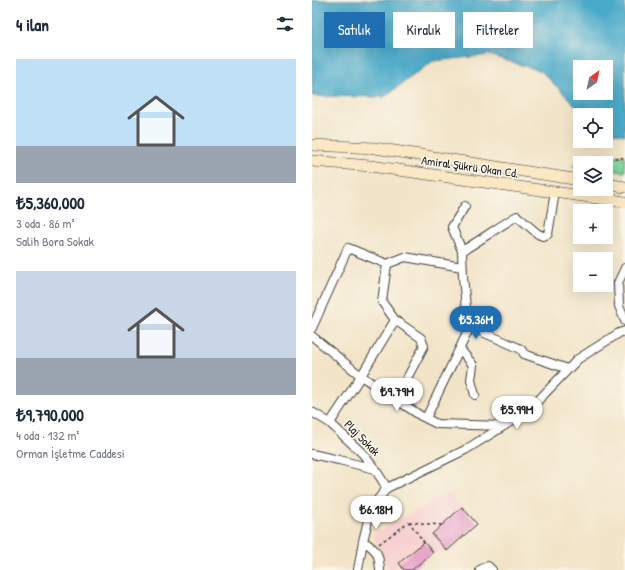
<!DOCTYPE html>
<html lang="tr">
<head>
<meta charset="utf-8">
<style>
  body { margin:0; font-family:"Patrick Hand",sans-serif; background:#f2f2f3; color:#1f2937; height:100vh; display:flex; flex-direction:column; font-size:15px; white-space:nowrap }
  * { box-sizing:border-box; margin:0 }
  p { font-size:13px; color:#747a83 }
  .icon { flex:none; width:22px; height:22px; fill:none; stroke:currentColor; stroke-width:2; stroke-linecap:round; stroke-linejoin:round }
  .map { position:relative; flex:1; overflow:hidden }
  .drawer { display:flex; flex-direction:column; background:#fff; width:312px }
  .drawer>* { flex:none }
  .hud { position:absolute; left:12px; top:12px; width:241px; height:36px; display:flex; gap:8px }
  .needle { width:26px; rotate:33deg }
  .tools { position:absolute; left:261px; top:60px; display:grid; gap:8px }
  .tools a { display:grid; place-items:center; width:40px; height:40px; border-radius:0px; background:#fff; box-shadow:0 4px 16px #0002; font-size:20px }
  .price { position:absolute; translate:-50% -34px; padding:0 9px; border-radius:14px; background:#fff; color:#222; font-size:13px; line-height:26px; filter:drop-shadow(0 1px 2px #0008) }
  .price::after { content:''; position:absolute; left:50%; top:24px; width:12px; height:9px; margin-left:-6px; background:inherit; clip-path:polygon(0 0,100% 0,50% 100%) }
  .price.current { background:#1f6fb2; color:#fff }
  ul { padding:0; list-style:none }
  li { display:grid; align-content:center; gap:8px; height:212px; padding:0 16px }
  li span { display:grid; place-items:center; height:124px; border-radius:0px; color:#555 }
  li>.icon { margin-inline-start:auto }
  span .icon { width:72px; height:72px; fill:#fffc; stroke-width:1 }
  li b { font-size:17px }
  h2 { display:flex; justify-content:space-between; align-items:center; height:48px; padding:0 16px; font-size:17px }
  .pill { padding:0 14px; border-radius:0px; background:#fff; box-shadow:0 4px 16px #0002; font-size:14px; line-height:36px }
  .pill.current { background:#1f6fb2; color:#fff }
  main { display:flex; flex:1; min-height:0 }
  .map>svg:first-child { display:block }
  .built { fill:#f7d0d0 }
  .green { fill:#79d399; stroke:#4a785a }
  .water { fill:#49a9c8; stroke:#326272; fill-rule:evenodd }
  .building { fill:#e497c4 }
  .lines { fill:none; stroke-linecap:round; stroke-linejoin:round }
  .minor-casing { stroke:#3c3a36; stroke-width:10 }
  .secondary-casing { stroke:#3c3a36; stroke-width:12 }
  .path { stroke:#3c3a36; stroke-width:1.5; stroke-dasharray:3 3; stroke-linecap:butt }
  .minor { stroke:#fff; stroke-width:8 }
  .secondary { stroke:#fae7c3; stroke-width:11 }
  .labels { text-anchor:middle; stroke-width:3; stroke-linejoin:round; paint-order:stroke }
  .street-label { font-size:12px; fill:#1c1c1c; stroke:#fbf7ec }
</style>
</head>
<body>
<main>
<section class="drawer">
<h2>4 ilan<svg class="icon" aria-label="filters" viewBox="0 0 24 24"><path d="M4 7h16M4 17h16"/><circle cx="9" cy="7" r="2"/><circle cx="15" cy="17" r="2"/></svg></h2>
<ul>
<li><span style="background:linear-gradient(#bfe0f5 70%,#9aa5b1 0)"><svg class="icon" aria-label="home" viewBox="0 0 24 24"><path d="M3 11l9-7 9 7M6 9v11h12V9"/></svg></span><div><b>₺5,360,000</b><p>3 oda · 86 m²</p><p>Salih Bora Sokak</p></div></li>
<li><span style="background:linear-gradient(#c9d6e8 70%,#9aa5b1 0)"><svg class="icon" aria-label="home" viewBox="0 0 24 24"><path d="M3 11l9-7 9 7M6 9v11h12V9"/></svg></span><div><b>₺9,790,000</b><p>4 oda · 132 m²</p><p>Orman İşletme Caddesi</p></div></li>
</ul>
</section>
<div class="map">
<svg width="313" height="570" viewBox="0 0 313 570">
  <rect width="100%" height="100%" fill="#fbf7ec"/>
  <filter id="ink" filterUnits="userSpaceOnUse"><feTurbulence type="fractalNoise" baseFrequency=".025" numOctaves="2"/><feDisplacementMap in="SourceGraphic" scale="8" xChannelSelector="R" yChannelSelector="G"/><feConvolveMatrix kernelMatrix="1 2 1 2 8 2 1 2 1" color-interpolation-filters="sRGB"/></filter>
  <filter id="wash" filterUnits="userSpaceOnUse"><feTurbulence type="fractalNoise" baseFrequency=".012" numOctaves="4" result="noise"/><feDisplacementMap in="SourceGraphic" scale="16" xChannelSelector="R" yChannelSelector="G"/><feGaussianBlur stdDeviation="0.9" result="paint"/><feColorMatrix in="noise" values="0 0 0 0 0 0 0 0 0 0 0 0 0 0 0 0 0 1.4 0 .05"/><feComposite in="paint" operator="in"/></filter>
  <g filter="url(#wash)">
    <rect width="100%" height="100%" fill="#f2e4c8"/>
    <path class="built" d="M136 492 165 524 135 551 121 553 100 570H92L87 563 80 570H77L61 535Z"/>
    <path class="green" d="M276 154 313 156V172L294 170V163H268V167L260 166Z"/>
    <path class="water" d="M0 0H313V135L294 131V115H273L229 71 177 55 121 61 72 97 0 96ZM268 67H294V93H268Z"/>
    <g id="blocks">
      <path class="building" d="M150 507 165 524 135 551 120 534Z
        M112 542 121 552 100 570H92L87 563Z"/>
    </g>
  </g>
  <g filter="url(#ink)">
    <use href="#blocks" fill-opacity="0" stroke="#3c3a36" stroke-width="1"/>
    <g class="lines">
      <defs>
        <path id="minor" d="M153 206 140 227 150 251C169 240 186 227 205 216L226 234 231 236 236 234 243 192
          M150 251 151 277 154 308 157 322 166 330 209 349 212 354 256 369
          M313 268 306 283 307 306 313 321
          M83 320 109 338 112 346 84 399
          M0 328 36 248 75 264
          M0 336 49 376 109 416 125 424 192 426
          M148 349 161 365 159 380 163 395
          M0 412 18 423 50 453 63 469 75 488
          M114 418 159 325
          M18 423 49 376 83 320 70 302 75 264 93 257 150 267
          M0 454 27 460 63 469
          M51 541C65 550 67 553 68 570
          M46 570 51 541 59 508 75 488 153 450 216 411 266 359 307 333 313 331
          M168 570 173 567 176 566 180 570"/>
        <path id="secondary" d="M0 145 63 148 268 180
          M0 161 58 166 313 202
          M294 184 313 187"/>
      </defs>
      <use href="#minor" class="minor-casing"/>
      <use href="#secondary" class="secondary-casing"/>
      <path class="path" d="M268 163 275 158H313
        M263 169 264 167 268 163
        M97 522 130 525
        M67 544 97 522 112 542"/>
      <use href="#minor" class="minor"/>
      <use href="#secondary" class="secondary"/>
    </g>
  </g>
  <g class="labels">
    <g class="street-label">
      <text transform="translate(158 167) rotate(8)" y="4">Amiral Şükrü Okan Cd.</text>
      <text transform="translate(50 438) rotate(45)" y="4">Plaj Sokak</text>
    </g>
  </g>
</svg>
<div class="tools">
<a><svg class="needle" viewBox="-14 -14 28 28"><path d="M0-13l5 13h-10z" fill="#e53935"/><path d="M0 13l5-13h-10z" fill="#747a83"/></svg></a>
<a><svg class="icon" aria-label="locate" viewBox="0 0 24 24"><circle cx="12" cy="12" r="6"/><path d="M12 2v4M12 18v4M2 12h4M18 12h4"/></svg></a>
<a><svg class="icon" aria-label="layers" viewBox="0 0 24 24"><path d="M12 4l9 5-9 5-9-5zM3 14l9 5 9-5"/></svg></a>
<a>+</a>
<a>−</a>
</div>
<b class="price current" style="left:164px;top:340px">₺5.36M</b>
<b class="price" style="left:85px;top:412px">₺9.79M</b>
<b class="price" style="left:205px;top:430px">₺5.99M</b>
<b class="price" style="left:64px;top:530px">₺6.18M</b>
<div class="hud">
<a class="pill current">Satılık</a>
<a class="pill">Kiralık</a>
<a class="pill">Filtreler</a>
</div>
</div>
</main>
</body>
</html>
